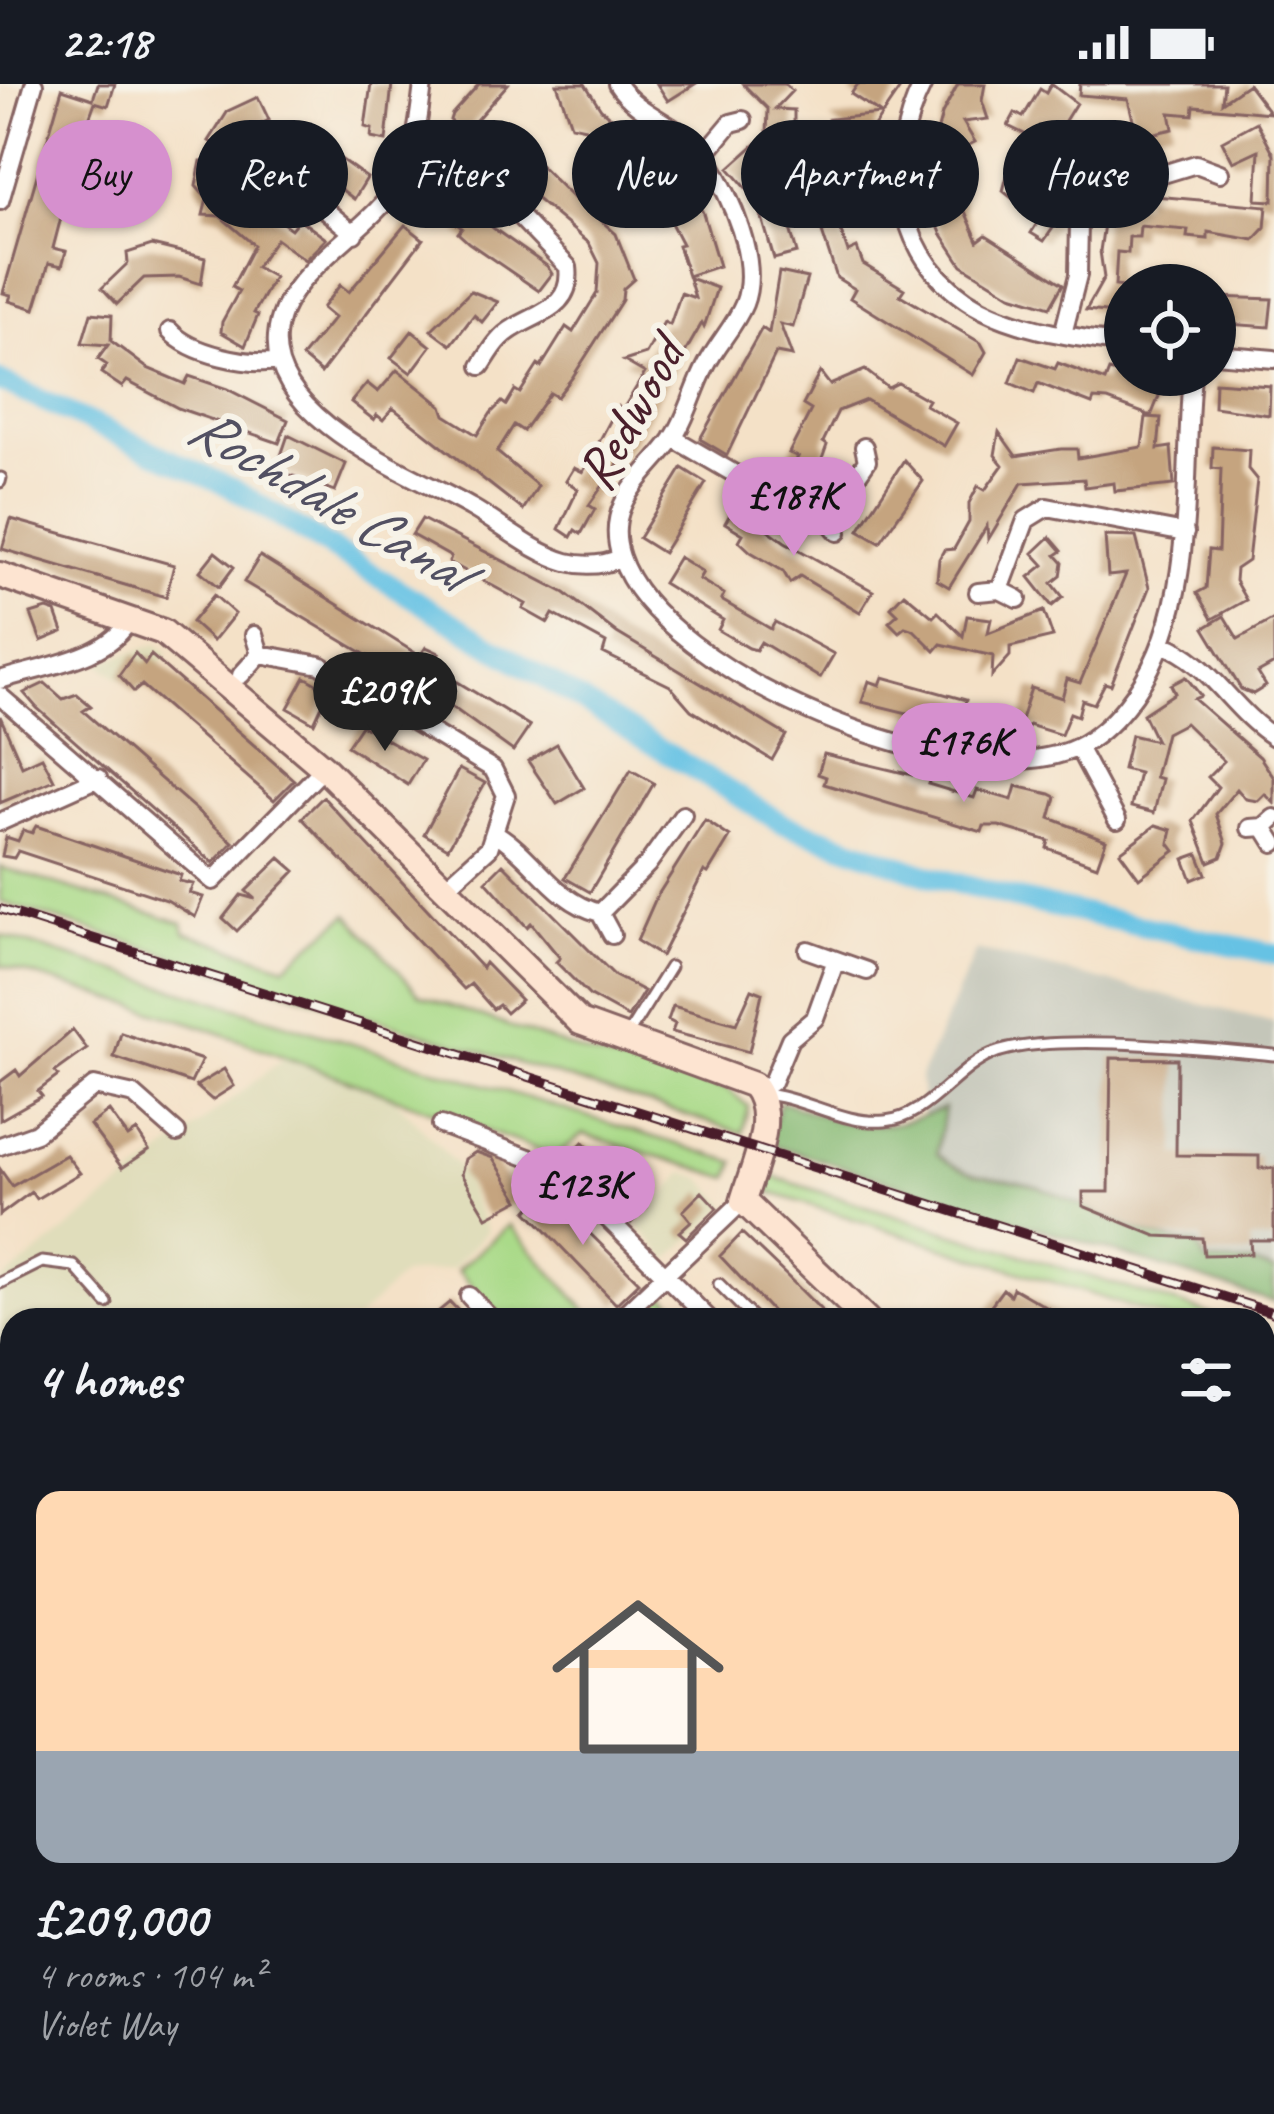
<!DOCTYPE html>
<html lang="en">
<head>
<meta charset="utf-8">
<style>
  body { margin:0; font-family:Caveat,sans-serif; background:#20242c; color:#f1f3f6; height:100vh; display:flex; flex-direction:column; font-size:45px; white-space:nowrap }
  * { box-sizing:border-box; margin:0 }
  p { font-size:39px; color:#9ea1a6 }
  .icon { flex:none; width:66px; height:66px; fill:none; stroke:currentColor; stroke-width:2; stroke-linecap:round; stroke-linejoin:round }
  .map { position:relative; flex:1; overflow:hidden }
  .panel { position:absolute; left:0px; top:1224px; width:1275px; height:807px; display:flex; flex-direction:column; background:#171b24; border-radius:36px 36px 0 0; box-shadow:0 3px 9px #0004 }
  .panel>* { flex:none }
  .hud { position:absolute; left:36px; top:36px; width:1203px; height:108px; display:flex; gap:24px }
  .fabs { position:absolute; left:1104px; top:180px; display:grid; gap:24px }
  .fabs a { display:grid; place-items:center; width:132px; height:132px; border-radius:50%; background:#171b24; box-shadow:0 3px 9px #0004; font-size:60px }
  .price { position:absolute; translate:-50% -102px; padding:0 27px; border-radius:42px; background:#d690ce; color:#111; font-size:39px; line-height:78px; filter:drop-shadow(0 3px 6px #0008) }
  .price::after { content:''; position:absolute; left:50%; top:72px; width:36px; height:27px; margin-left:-18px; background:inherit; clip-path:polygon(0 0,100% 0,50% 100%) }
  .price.current { background:#222; color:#fff }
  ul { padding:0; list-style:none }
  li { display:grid; align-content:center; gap:24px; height:636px; padding:0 36px }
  li span { display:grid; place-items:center; height:372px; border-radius:24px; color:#555 }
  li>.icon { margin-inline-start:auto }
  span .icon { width:216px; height:216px; fill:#fffc; stroke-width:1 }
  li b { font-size:51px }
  h2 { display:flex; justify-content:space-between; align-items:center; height:144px; padding:0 36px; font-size:51px }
  .chip { padding:0 42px; border-radius:54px; background:#171b24; box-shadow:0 3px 9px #0004; font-size:42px; line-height:108px }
  .chip.current { background:#d690ce; color:#111 }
  .status { display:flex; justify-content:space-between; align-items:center; height:84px; padding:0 60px; background:#171b24; direction:ltr }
  .status svg { height:33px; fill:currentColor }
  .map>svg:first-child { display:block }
  .built { fill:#e0ddbb }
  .industrial { fill:#c4c6b9 }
  .green { fill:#aada89; stroke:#7a7c5a; stroke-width:3 }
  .forest { fill:#87ba75; stroke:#686c50; stroke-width:3 }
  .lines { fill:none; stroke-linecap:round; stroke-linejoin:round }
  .stream { stroke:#66c2e4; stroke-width:6 }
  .canal { stroke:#66c2e4; stroke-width:21 }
  .building { fill:#c5a47f }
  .lane-casing { stroke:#866362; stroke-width:15 }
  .street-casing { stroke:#866362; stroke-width:22 }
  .secondary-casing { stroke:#866362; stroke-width:30 }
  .lane { stroke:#fff; stroke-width:9 }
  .street { stroke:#fff; stroke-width:16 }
  .secondary { stroke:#fde4d1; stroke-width:24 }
  .rail-casing { stroke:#4a1f2b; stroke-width:10 }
  .rail { stroke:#f7f3e8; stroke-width:6; stroke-dasharray:18; stroke-linecap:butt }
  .labels { text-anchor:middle; stroke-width:12; stroke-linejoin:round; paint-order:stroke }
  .street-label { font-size:57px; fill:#4a1f2b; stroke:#f7f3e8 }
  .water-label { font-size:60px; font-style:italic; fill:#525062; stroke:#f7f3e8 }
</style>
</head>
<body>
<div class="status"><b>22:18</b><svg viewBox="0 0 49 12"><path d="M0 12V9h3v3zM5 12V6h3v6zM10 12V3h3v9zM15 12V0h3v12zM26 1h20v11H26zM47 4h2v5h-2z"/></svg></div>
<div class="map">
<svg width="1274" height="2030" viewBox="0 0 1274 2030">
  <rect width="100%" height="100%" fill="#f7f3e8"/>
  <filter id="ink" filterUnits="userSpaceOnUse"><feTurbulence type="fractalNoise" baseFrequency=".00833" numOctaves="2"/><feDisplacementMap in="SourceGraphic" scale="24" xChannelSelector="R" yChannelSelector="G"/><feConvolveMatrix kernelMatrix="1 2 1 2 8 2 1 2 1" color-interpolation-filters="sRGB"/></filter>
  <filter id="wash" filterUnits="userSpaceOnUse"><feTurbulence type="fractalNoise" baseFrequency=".004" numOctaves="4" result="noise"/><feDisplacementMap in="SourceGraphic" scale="48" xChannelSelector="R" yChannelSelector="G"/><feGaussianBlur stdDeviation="2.7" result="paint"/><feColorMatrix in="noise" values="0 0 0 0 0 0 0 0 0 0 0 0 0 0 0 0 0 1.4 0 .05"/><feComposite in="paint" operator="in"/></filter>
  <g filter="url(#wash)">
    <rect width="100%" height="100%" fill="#f4e1c7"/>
    <path class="built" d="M157 560 169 569 138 608 99 579Z
      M284 974 393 1013 459 1084 487 1147 452 1185 402 1191 356 1236H12V1408L10 1327 0 1309V1199Z
      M684 1088 703 1095 728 1122 668 1176 639 1143Z"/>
    <path class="industrial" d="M976 866 1274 938V1208L928 1082 920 993Z
      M1263 1249 1274 1253V1557L1263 1545Z
      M1263 1618 1274 1629V1695L1263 1708Z"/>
    <path class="green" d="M0 783 183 839 185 848 285 882 348 830 420 911 594 972 727 1005 748 1022 743 1049 0 818Z
      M0 851 735 1078 729 1094 583 1050 555 1072 195 940 0 881Z
      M758 1088 1229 1236H1172L756 1104Z
      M509 1141 595 1236H504L457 1186Z
      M664 1210 692 1236H632Z
      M0 1776 12 1793V2019H177L185 2030H0Z
      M284 2019H434L417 2030H271Z"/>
    <path class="forest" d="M781 1017C851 1043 872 1053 944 1024L937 1070C972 1100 1002 1089 1041 1104 1098 1125 1133 1155 1197 1160L1206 1178 1252 1179 1274 1187V1218L767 1059Z"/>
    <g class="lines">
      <path class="stream" d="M1267 869 1274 877"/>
      <path class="canal" d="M0 297 232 404 782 739 930 792 1020 816 1274 870"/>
    </g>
    <g id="blocks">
      <path class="building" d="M98 0H115L108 22 95 18 76 70 72 69 66 98 70 99 53 164 66 167 62 182 49 179 35 225 9 217 11 211 3 209 62 5 93 15Z
        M371 0H392L386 57 371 54 372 45 365 43Z
        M479 0H508L468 45H460L450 36 452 30Z
        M557 0H585L601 25 687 98 703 129 719 182 688 192 678 161 682 160 670 137 677 133 615 67 585 44 571 41Z
        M657 0H695L668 17Z
        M743 0H785L792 7 775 25 794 26V51L767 50 768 25Z
        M858 0H903L873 44 880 48 866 66 870 126 837 124 839 87 825 68H839L847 47 830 35 881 30 851 10Z
        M958 0H985L982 17 988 35 963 38 975 58 959 66 964 125 978 157 986 151 1063 200 1050 223 1011 211 962 181 941 149 928 117V63H933L942 30Z
        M1051 0 1076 19 1056 51 1040 43 1039 57 1008 42 1015 29 1023 33 1040 5 1046 9Z
        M1080 0H1224L1222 18 1248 0 1270 29 1194 22 1193 31 1170 29 1173 45 1146 51 1152 79 1118 87 1112 50 1135 44 1128 15 1079 11Z
        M258 13 269 36 244 48 230 70 209 57 228 27Z
        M1257 38 1274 70 1273 117 1256 116 1259 66 1233 78 1222 57Z
        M512 54 575 116 580 110 591 119 587 124 616 150 634 195 623 205 622 216 572 294 557 313 550 309 523 347 514 341 497 368 538 402 523 426 393 324 383 336 377 331 374 336 351 318 367 299 378 308 397 286 442 322 445 331 477 351 491 329 502 318 506 321 515 306 520 309 538 281 541 283 566 243 573 248 597 209 599 179 589 159 528 108 532 104 500 76 497 70Z
        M317 58 367 94 354 115 304 77Z
        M757 59 776 81 748 106 729 84Z
        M1013 69 1038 70 1035 107 1022 110 1063 113 1062 131 1044 157 1031 149 1039 136 1003 107Z
        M228 76 229 100 251 130 258 121 291 145 299 135 326 155 305 176 276 155 256 183 274 193 254 229 258 231 245 262 221 248 222 238 239 207 232 203 254 161 220 132 203 131 207 115 196 102 201 77Z
        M432 87 493 144 547 182 552 190 539 207 469 159 458 149 462 144 422 113 418 105Z
        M1144 111 1267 122 1265 144 1254 156 1208 148V155L1187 153 1188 146 1140 142 1139 153H1129L1128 169 1117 168 1115 202 1125 203V230L1086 226 1104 194 1100 167 1107 120 1143 119Z
        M783 120 797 169 774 175 760 127Z
        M405 141 423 155 321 289 302 273 334 234 322 224 340 201 349 208Z
        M839 142 848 168 857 164 863 180 904 205 900 211 981 259 986 268 973 291 850 214 855 205 837 194 822 148Z
        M152 161 205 174 201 200 179 193 144 194 117 220 102 204 128 179 127 169Z
        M779 188 807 194 793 243 780 240 792 272 776 269 727 371 700 355 762 244 769 249Z
        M689 194 717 204 704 243 702 239 635 356 589 421 595 425 581 450 575 446 571 453 559 445 578 405 566 397 574 384 583 388 618 322 623 325 645 289 624 277 646 270 664 238 670 241 681 209 695 214Z
        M471 207 498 218 482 238 474 231 451 261 431 246Z
        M1215 213 1272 215 1269 243 1215 239Z
        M91 229 112 231 111 257 147 284 185 300 189 292 227 305 288 336 279 359 178 324 127 297 122 303 101 289 107 281 98 275 108 261 82 259Z
        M412 247 431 262 411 289 391 274Z
        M1020 273 1055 285 1058 279 1105 297 1109 287 1163 302 1151 332 1108 316 1094 315 1092 320 1038 299 1034 309 1010 299Z
        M865 286 888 304 898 299 928 316 925 321 957 339 944 362 866 316 838 327 823 358 827 361 812 403 804 411 783 399 798 373 789 369 811 326 803 321 820 288 830 301Z
        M1215 298 1270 302 1269 331 1214 323Z
        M1146 333 1161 334 1158 365 1171 363 1174 401 1115 407 1114 399 1085 403 1084 395 1022 399 988 456 987 442 949 503 937 496 939 475 944 466 954 465 969 438V419L978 402 985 406 1003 381 995 371 999 348 1016 372 1061 365H1077L1078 374 1142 363Z
        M288 351 346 380 335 407 276 386Z
        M1213 363 1249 366 1248 385 1257 396 1248 477 1236 485 1235 497 1246 516 1212 535 1197 509 1206 504 1209 466 1218 467 1221 385 1212 384Z
        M904 376 923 397 880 458 859 446Z
        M682 384 706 399 663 469 639 454Z
        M738 417 768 436 764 443 785 458 873 507 860 528 800 492 790 499 783 487 751 468 739 457 743 450 725 439Z
        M11 435 174 481 166 513 2 465Z
        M422 435 565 509 617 549 786 651 772 676 691 626 670 602 603 569 606 559 553 530 548 539 523 525 526 520 449 478 451 473 412 451Z
        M1105 452 1136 453 1149 504 1111 601 1105 599 1094 620 1082 616 1078 632 1070 629 1061 651 1029 641 1020 661 1002 655 1003 631 1021 636 1031 604 1062 614 1067 595 1080 599 1126 490 1108 492Z
        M1050 453 1062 467 1056 471 1063 479 1061 492 1052 499 1063 513 1052 522 1029 493 1044 481 1033 469Z
        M215 468 234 483 219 503 200 487Z
        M260 472 420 572 426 563 439 569 434 579 448 592 530 642 513 667 448 620 244 498Z
        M679 473 703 488 699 495 724 510 721 516 771 545 775 538 834 570 820 594 761 558 756 566 749 564 718 546 723 536 663 499Z
        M904 509 933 533 938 528 963 552 967 532 991 535 988 549 1044 527 1053 553 1010 563V572L992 592 993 572 941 560 935 567 914 546 905 543 899 548 889 538 898 530 891 523Z
        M214 511 235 530 213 557 192 538Z
        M47 525 56 528 63 548 41 557 31 530Z
        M1224 532 1238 555 1274 535V580L1258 589 1266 602 1253 610 1241 605 1204 544Z
        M135 569 145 580 151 571 294 696 274 716 142 601 134 608 119 591Z
        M305 593 329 607 314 639 288 624Z
        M883 593 966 616 964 624 978 628 973 645 862 618 869 597 880 601Z
        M1186 593 1201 612 1194 615 1260 673 1274 694V719L1265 710 1258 717 1246 715 1237 705 1216 730 1226 759 1221 773 1209 778 1193 737 1218 703 1208 693 1224 677 1185 639 1166 649 1155 693 1162 695 1154 729 1131 723 1139 689 1123 685 1131 651 1156 657 1143 630 1175 609 1171 601Z
        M45 599 63 615 77 610 91 622 83 627 233 758 213 779 37 624 24 609Z
        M0 632 22 682 42 673 54 696 0 719Z
        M361 641 423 676 408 701 347 662Z
        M557 660 584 704 557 720 528 677Z
        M824 670 912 691 913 687 931 692 928 700 974 714 977 706 1012 716 1016 702 1050 710 1056 713 1050 734 1106 756 1097 782 1047 764 1049 757 999 742H984L982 748 824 700 826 693 818 690Z
        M459 685 485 699 448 764 424 750Z
        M631 686 654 699 590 808 565 794Z
        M323 713 482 884 485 879 521 916 506 929 499 921 493 925 471 900 464 905 302 734Z
        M705 736 730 753 708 789 704 787 661 872 637 857 656 814Z
        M1156 741 1172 746 1169 759 1175 767 1139 794 1120 768Z
        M36 742 181 791 179 797 193 800 189 809 203 813 195 833 167 816 18 767 14 774 2 772 6 753 18 757 23 746 32 749Z
        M1198 770 1206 790 1192 796 1184 775Z
        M280 774 295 787 237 847 223 834 241 811 255 815 246 807Z
        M503 780 615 892 644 907 628 933 590 912 556 878 560 874 531 839 527 843 486 797Z
        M752 905 762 909 749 968 672 948 675 940 668 936 673 922 736 940Z
        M73 946 87 965 55 988 58 992 38 1007 42 1012 0 1036V998L16 986 20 992Z
        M121 949 202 976 191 999 114 973Z
        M1111 974 1177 975 1176 1071 1259 1072V1084H1274V1156H1250L1251 1170 1204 1171 1202 1154 1156 1152 1083 1122V1108H1109Z
        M224 985 234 1002 212 1016 196 1002Z
        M109 1027 128 1053 137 1047 149 1066 122 1084 90 1041Z
        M583 1058 646 1124 631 1139 566 1075Z
        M476 1068 493 1074 519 1116 487 1133 461 1090 465 1075Z
        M66 1071 80 1089 36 1115 31 1108 0 1131V1085L12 1102Z
        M546 1106 639 1198 616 1220 527 1127Z
        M702 1108 717 1124 686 1154 679 1148 691 1137 683 1127Z
        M742 1149 787 1192 831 1236H780L720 1172Z
        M1013 1204 1069 1236H980L1003 1205 1010 1211Z
        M450 1218 467 1236H428Z"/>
    </g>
  </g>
  <g filter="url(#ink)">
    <use href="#blocks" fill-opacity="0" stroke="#866362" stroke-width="3"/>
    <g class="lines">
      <defs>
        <path id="lane" d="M0 398 1 394
          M628 950 670 883
          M761 1010C803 1012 842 1041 885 1037 927 1034 954 986 992 970 1047 947 1209 965 1274 971
          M0 1199 42 1178 74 1182 107 1219
          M719 1200 755 1236"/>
        <path id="street" d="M423 0C419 33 416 67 400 97 369 151 282 186 277 252 270 337 413 390 472 424 502 441 534 469 567 478 586 483 604 481 621 474
          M617 0C638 33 687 43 707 74 730 112 761 177 744 220 735 242 717 260 706 282 693 306 688 333 672 356 645 393 603 419 621 473 659 589 965 718 1078 663 1096 654 1113 638 1126 622 1199 532 1182 399 1192 291
          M923 0C882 80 895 179 981 225 1024 247 1078 254 1125 260
          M414 61 473 84 568 183C573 222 541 228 514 244 498 253 491 267 481 282
          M1088 66 1100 102
          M705 70 731 39 743 36
          M257 90 310 113 354 150
          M274 96 284 71
          M0 117 34 0
          M170 247C191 270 248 282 279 277
          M1063 250 1078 191 1079 139 1091 109 1100 102 1130 100 1196 80 1220 89
          M1215 270 1274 275
          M673 354 809 433 827 435 838 448
          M827 435 867 377 864 363
          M1000 506 1026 436 1047 423 1185 449
          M978 508 1000 506 1018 515
          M254 551 260 570
          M1162 560C1210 577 1231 626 1274 653
          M241 591 260 570 320 581 493 685 506 711 489 764 445 804
          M0 596C39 583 111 575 130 534
          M0 612 213 797 324 684
          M1078 663 1117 736
          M0 738 98 694
          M1264 743 1274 759
          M1250 744 1264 743 1274 734
          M497 750C535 774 554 817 600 829L647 781 683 731
          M600 829 612 851
          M808 866 867 887
          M759 1007 772 998 790 955 815 934 836 876
          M441 1041 558 1085 710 1236
          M0 1062 36 1049 94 1002 134 1011 177 1049
          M469 1212 492 1236
          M618 1236 743 1117
          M1263 1303 1274 1301
          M0 1596 12 1611
          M1263 1927 1274 1939
          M619 2019 627 2030
          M965 2019 970 2030
          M445 2030H461"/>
        <path id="secondary" d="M0 491 163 548 324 684 580 938 753 1001C779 1032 753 1082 743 1117L867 1236
          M1263 1571 1274 1584
          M1263 1723 1274 1714
          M858 2030 874 2019"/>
      </defs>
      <use href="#lane" class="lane-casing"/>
      <use href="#street" class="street-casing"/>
      <use href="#secondary" class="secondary-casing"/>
      <use href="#lane" class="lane"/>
      <use href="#street" class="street"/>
      <use href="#secondary" class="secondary"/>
      <defs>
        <path id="rail" d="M0 825 1274 1229"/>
      </defs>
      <use href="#rail" class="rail-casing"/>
      <use href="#rail" class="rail"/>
    </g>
  </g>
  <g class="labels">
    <g class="street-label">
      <text transform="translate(629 329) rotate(-61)" y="20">Redwood</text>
    </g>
    <g class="water-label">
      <text transform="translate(329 413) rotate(30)" y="21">Rochdale Canal</text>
    </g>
  </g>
</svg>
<div class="fabs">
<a><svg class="icon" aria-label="locate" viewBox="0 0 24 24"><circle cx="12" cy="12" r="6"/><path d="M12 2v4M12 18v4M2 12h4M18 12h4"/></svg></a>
</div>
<b class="price" style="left:794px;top:475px">£187K</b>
<b class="price current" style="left:385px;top:670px">£209K</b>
<b class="price" style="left:964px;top:721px">£176K</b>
<b class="price" style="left:583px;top:1164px">£123K</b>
<div class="hud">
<a class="chip current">Buy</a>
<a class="chip">Rent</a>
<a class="chip">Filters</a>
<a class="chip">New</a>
<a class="chip">Apartment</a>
<a class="chip">House</a>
</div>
<section class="panel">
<h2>4 homes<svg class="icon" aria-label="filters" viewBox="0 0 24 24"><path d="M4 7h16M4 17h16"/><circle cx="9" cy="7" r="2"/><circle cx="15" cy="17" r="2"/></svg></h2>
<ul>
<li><span style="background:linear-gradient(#ffd9b3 70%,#9aa5b1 0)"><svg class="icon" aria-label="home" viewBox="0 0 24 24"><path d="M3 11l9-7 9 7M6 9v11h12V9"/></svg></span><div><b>£209,000</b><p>4 rooms · 104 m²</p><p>Violet Way</p></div></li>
</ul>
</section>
</div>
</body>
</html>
